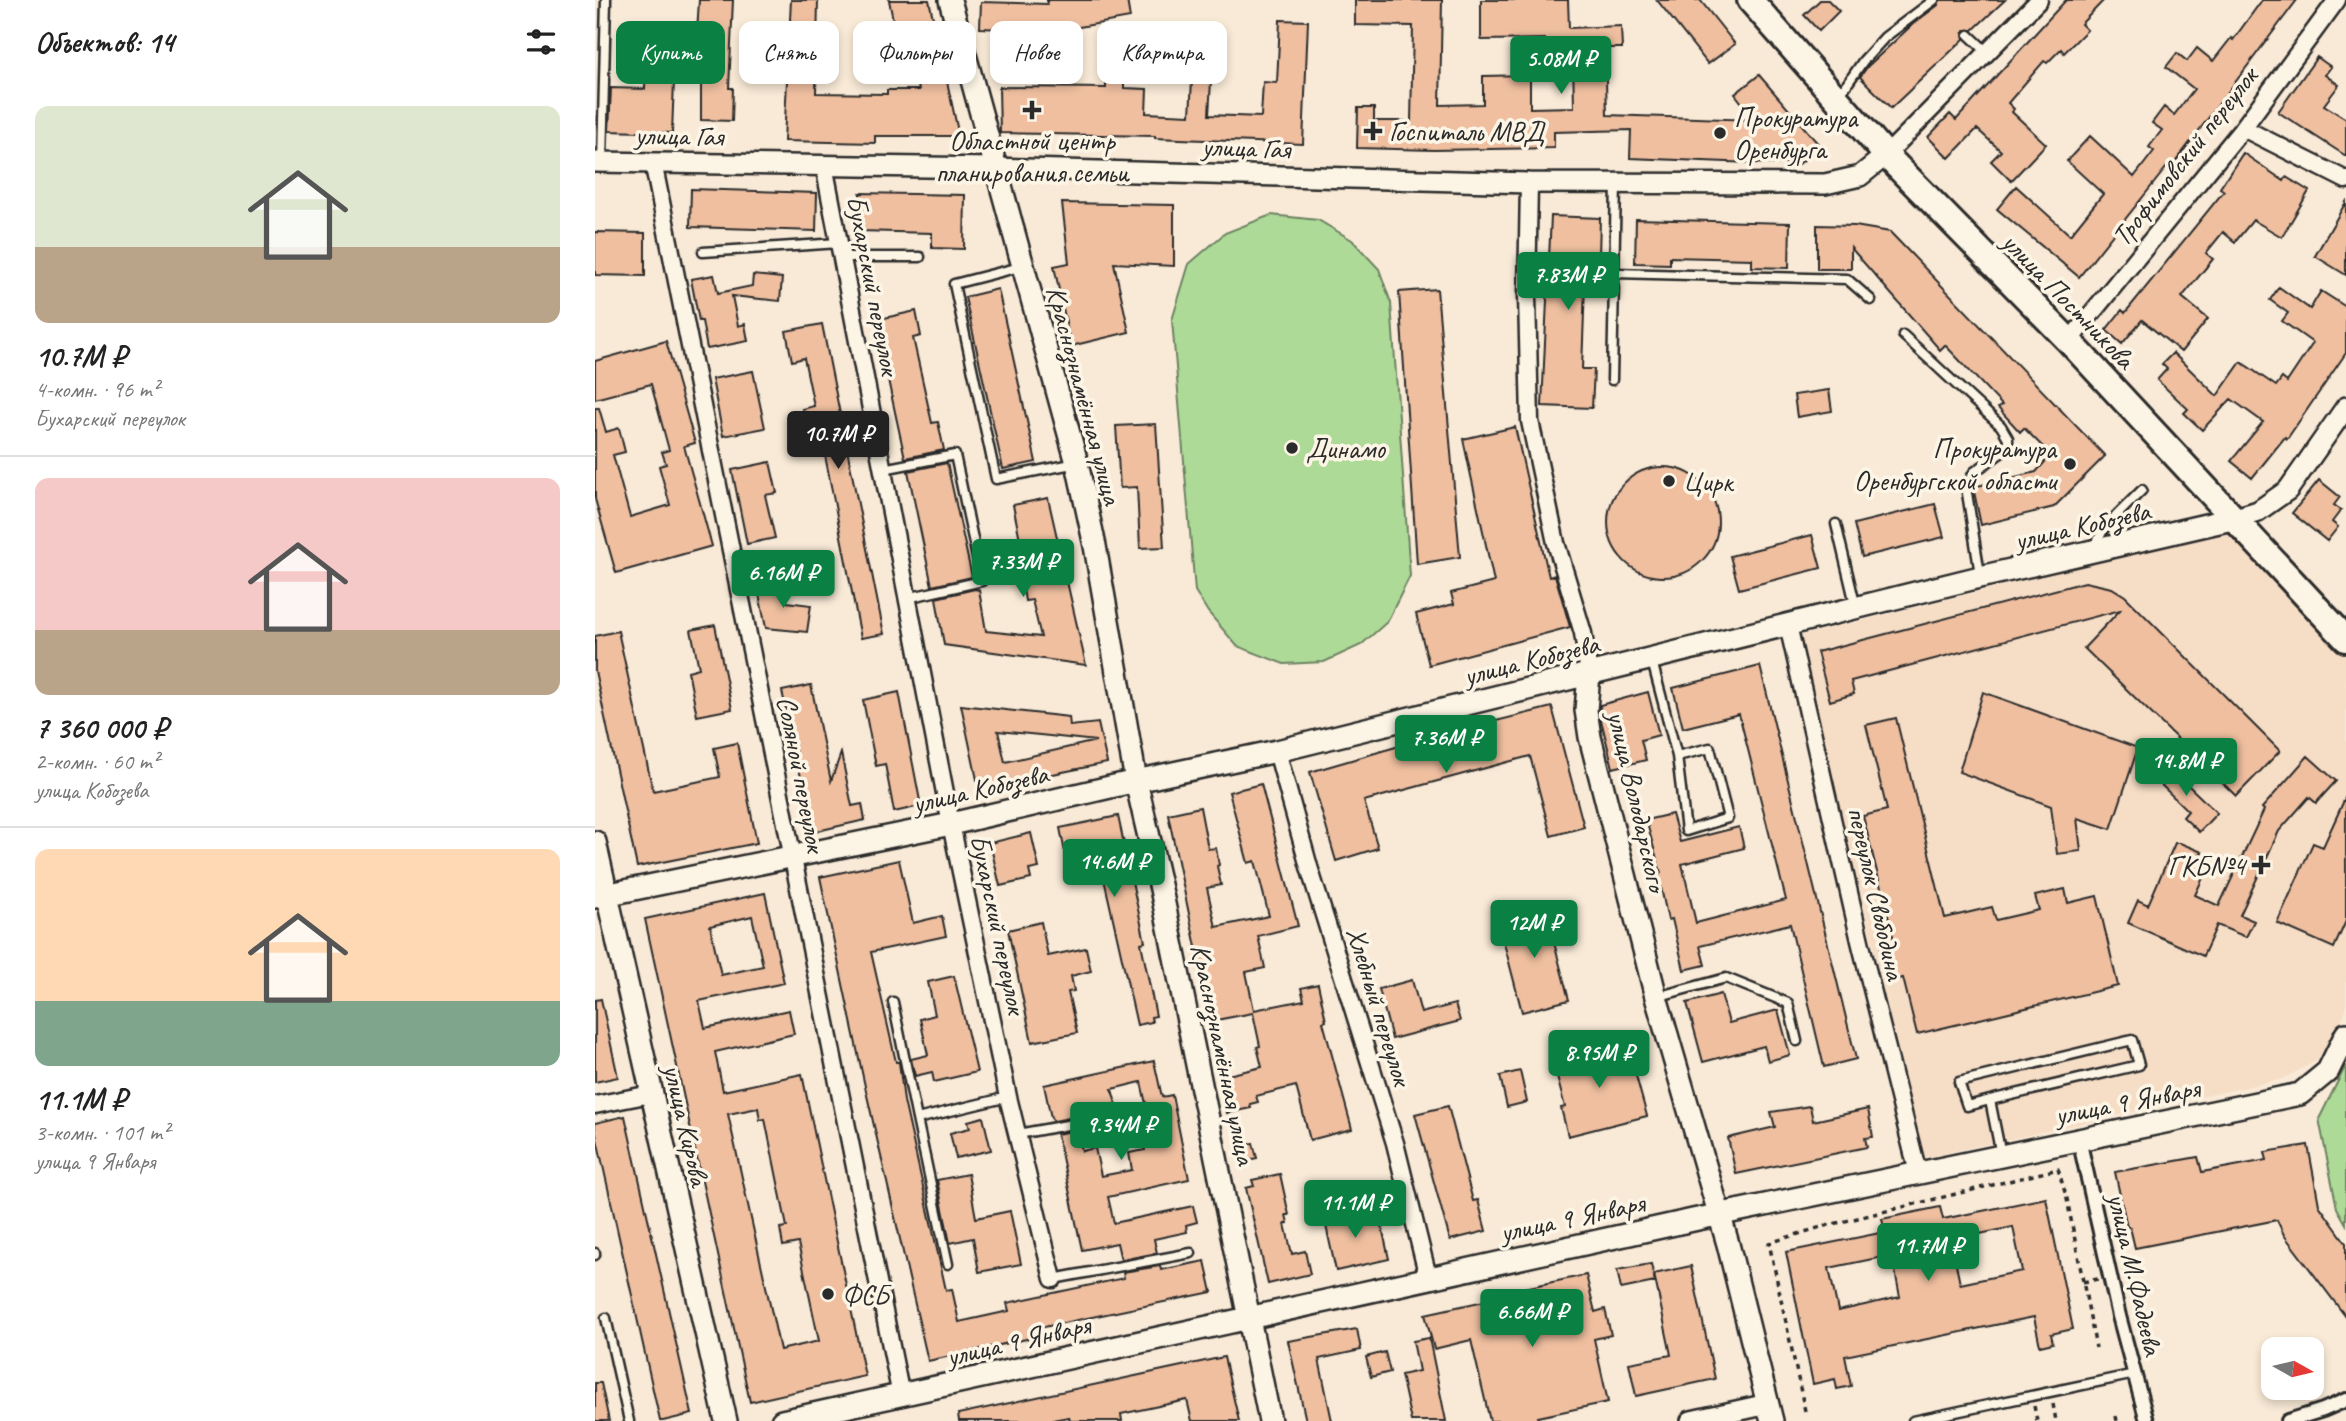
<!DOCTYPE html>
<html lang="ru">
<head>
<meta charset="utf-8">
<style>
  body { margin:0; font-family:Caveat,sans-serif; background:#f6f6f6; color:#222; height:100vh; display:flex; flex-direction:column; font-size:26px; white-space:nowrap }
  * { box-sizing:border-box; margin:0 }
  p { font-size:23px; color:#767676 }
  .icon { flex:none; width:38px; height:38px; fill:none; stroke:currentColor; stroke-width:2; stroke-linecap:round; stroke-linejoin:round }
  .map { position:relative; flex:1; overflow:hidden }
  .details { display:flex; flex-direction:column; background:#fff; width:595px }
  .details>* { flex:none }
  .banner { position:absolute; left:21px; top:21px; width:665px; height:63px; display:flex; gap:14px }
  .needle { width:46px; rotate:98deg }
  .fabs { position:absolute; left:1666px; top:1337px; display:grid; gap:14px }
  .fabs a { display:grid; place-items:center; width:63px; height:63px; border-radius:14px; background:#fff; box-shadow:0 4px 10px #0003; font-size:35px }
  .price { position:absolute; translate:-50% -60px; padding:0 16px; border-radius:7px; background:#0b8043; color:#fff; font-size:23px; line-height:46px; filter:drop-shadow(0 2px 4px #0008) }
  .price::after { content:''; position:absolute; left:50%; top:42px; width:21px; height:16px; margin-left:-10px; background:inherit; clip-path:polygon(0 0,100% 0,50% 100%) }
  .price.on { background:#222; color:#fff }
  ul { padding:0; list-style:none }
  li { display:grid; align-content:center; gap:14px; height:371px; padding:0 35px }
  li+li { border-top:2px solid #e0e0e0 }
  li span { display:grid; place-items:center; height:217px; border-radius:14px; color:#555 }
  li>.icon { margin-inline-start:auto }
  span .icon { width:126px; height:126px; fill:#fffc; stroke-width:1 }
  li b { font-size:30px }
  h2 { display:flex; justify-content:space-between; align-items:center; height:84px; padding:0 35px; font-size:30px }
  .pill { padding:0 24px; border-radius:14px; background:#fff; box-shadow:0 4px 10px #0003; font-size:24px; line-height:63px }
  .pill.on { background:#0b8043; color:#fff }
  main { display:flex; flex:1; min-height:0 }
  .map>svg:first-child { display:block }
  .built { fill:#f6ddc6 }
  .green { fill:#aeda98; stroke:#6c8262; stroke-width:2 }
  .building { fill:#efbfa0; stroke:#2b2b2b; stroke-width:2; fill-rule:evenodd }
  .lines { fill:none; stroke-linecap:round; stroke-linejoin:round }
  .service-casing { stroke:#2b2b2b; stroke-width:13 }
  .pedestrian-casing { stroke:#2b2b2b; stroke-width:18 }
  .minor-casing { stroke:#2b2b2b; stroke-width:21 }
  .tertiary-casing { stroke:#2b2b2b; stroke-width:24 }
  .secondary-casing { stroke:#2b2b2b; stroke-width:26 }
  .primary-casing { stroke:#2b2b2b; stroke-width:30 }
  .path { stroke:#2b2b2b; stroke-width:3.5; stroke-dasharray:5 5; stroke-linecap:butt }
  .service { stroke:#fcf5e5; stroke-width:8 }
  .pedestrian { stroke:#fcf5e5; stroke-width:12 }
  .minor { stroke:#fcf5e5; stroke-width:16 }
  .tertiary { stroke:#fcf5e5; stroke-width:19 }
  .secondary { stroke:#fcf5e5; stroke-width:21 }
  .primary { stroke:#fcf5e5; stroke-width:24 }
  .poi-dot { fill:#2b2b2b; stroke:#fcf5e5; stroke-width:2.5 }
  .labels { text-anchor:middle; stroke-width:7; stroke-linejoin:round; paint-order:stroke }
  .poi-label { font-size:28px; fill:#2b2b2b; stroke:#fcf5e5; text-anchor:start }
  .street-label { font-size:28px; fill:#2b2b2b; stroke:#fcf5e5 }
</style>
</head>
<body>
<main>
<section class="details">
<h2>Объектов: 14<svg class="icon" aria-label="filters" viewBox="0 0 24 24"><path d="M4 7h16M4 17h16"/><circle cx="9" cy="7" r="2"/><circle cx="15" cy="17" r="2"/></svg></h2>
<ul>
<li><span style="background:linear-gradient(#dfe7d0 65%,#b9a48a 0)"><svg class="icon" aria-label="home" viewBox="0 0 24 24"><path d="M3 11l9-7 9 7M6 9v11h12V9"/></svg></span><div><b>10.7M ₽</b><p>4-комн. · 96 m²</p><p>Бухарский переулок</p></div></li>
<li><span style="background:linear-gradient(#f6c9c9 70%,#b9a48a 0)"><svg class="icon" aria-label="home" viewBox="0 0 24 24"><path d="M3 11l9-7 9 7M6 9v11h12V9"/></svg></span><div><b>7 360 000 ₽</b><p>2-комн. · 60 m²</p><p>улица Кобозева</p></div></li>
<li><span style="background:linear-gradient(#ffd9b3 70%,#7fa58c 0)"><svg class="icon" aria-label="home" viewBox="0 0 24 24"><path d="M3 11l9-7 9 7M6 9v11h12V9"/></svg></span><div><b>11.1M ₽</b><p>3-комн. · 101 m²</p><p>улица 9 Января</p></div></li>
</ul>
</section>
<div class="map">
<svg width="1751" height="1421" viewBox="0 0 1751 1421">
  <rect width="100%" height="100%" fill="#f9ead7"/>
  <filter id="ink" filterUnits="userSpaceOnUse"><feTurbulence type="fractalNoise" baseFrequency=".0143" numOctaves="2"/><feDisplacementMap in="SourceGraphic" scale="14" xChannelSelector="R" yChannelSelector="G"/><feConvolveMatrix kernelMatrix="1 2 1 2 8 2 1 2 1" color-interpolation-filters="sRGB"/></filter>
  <g filter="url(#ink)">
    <path class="built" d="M1631 531 1751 656V1010L1731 1056 1687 1079 1329 1158 1204 636Z"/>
    <path class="green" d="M676 215 723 220 757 240 784 269 796 303 815 576 792 622 766 645 729 662 689 664 642 646 613 612 600 591 577 320 594 264 630 233Z
      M1751 1065V1224L1742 1208 1724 1119Z"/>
    <path class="building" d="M104 0H138L134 88H138L137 121 106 120V67L100 66Z
      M196 0H223L221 93 292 94V90H324L315 49 304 50 294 0H334L364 136H280V143L189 141Z
      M452 0H532L535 18 462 31 385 28 386 2 452 4Z
      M760 0H847L845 105 888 104V76L935 75V108L979 107 978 58H950V39L886 40V0H973L974 28 1026 26 1027 48H1010L1012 115 1160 120 1140 94 1164 75 1225 146 1203 165 1035 158 1036 130 959 132V148L839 150 762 148 763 108H779V121H816L818 26 760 25Z
      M1062 0H1105L1140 44 1113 64Z
      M1225 0H1233L1244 11 1224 31 1209 15Z
      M1345 0H1410L1378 30H1370L1368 34 1369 39 1296 108 1265 77 1273 66 1318 24 1343 5Z
      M1471 0H1509L1486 24 1492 30 1469 53 1466 49 1452 63 1449 61 1413 103 1419 109 1417 112 1451 144 1416 181 1396 161 1406 151 1382 129 1354 158 1333 137 1355 114 1361 120Z
      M1667 0H1702L1578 165 1575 163 1484 277 1402 209 1421 186 1475 235 1508 194 1472 161 1495 136 1539 177 1559 151 1554 147 1567 130 1557 123 1569 107 1579 115 1599 89 1571 67 1582 53 1592 61 1602 48 1618 61 1636 38 1638 40Z
      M685 20 713 21 708 144 560 138V136L405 133 404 87 511 88V80H529V88L552 89 551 113 595 115 597 80 616 81 614 115 666 117 668 82 682 83Z
      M51 54 80 55 77 133 14 131 16 88 50 89Z
      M1722 57 1736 67 1730 75 1744 85 1729 105 1751 119V156L1683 112Z
      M1648 153 1689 181 1691 177 1714 191 1687 237 1658 220 1640 242 1628 232 1611 253 1618 259 1587 297 1613 319 1586 352 1547 320 1527 344 1511 330 1527 310 1530 313 1629 191 1625 188Z
      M96 189 222 193 221 231 95 227Z
      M265 193 370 195 369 249 337 248V233L264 231Z
      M1751 202V275L1720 256Z
      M467 203 579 205V266L519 263 534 332 476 346 459 266 474 263Z
      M956 216 1005 218 1004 257 991 256 987 369H999L997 408 947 406Z
      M1041 219 1195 223 1194 268 1157 267V259L1075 257V264L1040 263Z
      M1222 225 1260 226 1295 232 1510 456 1459 507 1386 525 1378 487 1441 472 1456 455 1429 428 1425 432 1403 408 1407 405 1350 345 1345 350 1256 248V269H1222Z
      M0 232 50 233V276L0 275Z
      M119 275 123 293 157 286 158 275 187 278 185 301 137 296 143 326 150 324 153 341 112 349 107 321H104L96 279Z
      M1684 287 1715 309 1726 291 1751 307V353L1692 439 1690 437 1657 478 1636 461 1668 422 1636 399 1607 430 1589 413 1593 409 1562 380 1572 369 1567 364 1578 353 1622 396 1646 362 1681 386 1687 378 1692 382 1718 343 1687 321 1693 313 1675 300Z
      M403 289 441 462 408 469 370 297Z
      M842 289 865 557 822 564 804 292Z
      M321 311 326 336 318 338 337 423 343 422 349 450 310 458 280 320Z
      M227 324 289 634 266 638 226 435 213 437 207 409 219 406 209 358 197 361 191 331Z
      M71 341 100 443 89 446 117 546 21 573 0 499V408H4L11 432 24 428 30 452 18 455 35 517 75 505 64 466 71 464 67 452 74 450 56 384 0 399V361Z
      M158 371 170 428 128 436 117 379Z
      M1234 390 1237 411 1202 417 1199 395Z
      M561 424 569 547 545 548 542 487 525 488 521 426Z
      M920 427 954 577 960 575 975 627 834 665 821 614 859 604 856 593 899 582 868 439Z
      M175 462 182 493 170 495 180 538 152 544 137 470Z
      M352 463 377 577 337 586 313 471Z
      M1013 522a55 55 0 1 1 110 0a55 55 0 1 1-110 0Z
      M1724 480 1745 497 1739 505 1746 510 1737 522 1743 527 1732 541 1697 513Z
      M453 498 491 665 349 645 341 598 380 589 384 590 391 631 446 637 437 600 430 601 425 570 431 569 418 505Z
      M1340 504 1349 537 1267 557 1259 524Z
      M1217 535 1226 568 1144 589 1135 556Z
      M1490 582 1517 588 1530 596 1685 751 1641 796 1489 648 1525 610 1256 681 1259 694 1235 701 1222 652Z
      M189 584 192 602 216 605 212 632 171 628 163 589Z
      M120 625 137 709 102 716 93 671 104 668 96 630Z
      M23 631 58 791 125 777 119 748 142 743 162 843 42 867 0 671V636Z
      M1165 666 1261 1059 1229 1067 1195 924 1105 946 1110 965 1089 970 1077 919 1073 920 1063 874 1066 873 1051 820 1077 814 1085 842 1144 827 1149 848 1087 864 1101 923 1191 900 1144 714 1088 728 1078 688Z
      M216 685 236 781 246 753 257 806 267 804 270 820 218 832 187 691Z
      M304 692 326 806 299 812 290 764 281 766 268 700Z
      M1053 692 1064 735 1046 740 1051 760 1018 768 1006 720 1005 705Z
      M1388 692 1543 748 1516 829 1482 818 1486 851 1462 854 1456 806 1364 772Z
      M366 705 474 717 475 726 503 723 512 763 384 789ZM403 731 445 735 501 741 410 762Z
      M957 707 989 827 956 836 935 756 769 801 783 848 741 861 715 772 825 740Z
      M1301 718 1350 918 1397 907 1401 920 1444 910 1440 896 1470 889 1473 903 1502 896 1523 986 1322 1034 1308 978 1294 981 1286 948 1300 944 1268 816 1292 810 1271 725Z
      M1713 756 1741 781 1721 803 1714 797 1684 831 1645 915 1659 921 1651 937 1622 925 1608 956 1533 923 1543 900 1553 905 1580 843H1585L1607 852 1602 862 1613 867 1600 895 1624 906 1669 810 1667 808Z
      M1570 763 1622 813 1604 832 1588 817 1593 811 1557 776Z
      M666 784 703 926 663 936 670 968 651 972 659 1010 709 1000 706 988 723 984 731 1021 728 1022 757 1129 715 1140 701 1086 661 1096 663 1102 655 1104 656 1108 632 1113 624 1077 667 1067 662 1047 665 1046 658 1013 616 1021 608 981 606 982 599 948 601 947 573 814 605 807 613 849 621 848 624 865 622 866 626 885 612 888 621 927 674 916 660 861 653 863 634 792Z
      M1751 796V921L1739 948 1682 923 1718 843 1728 847Z
      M523 816 550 942 546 943 561 1016 556 1017 557 1022 542 1025 507 870 475 877 465 828Z
      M436 833 444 868 434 870 436 879 405 886 395 843Z
      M304 860 318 923 347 916 351 936 276 952 301 1062H304L309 1101 351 1290 357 1289 364 1322 414 1311 412 1303 529 1278 528 1272 565 1266 566 1270 610 1261 617 1292 444 1328 445 1336 333 1361 271 1091 225 877Z
      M170 893 189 983 104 1001 110 1028 194 1010 199 1034 120 1052 128 1091 207 1074 270 1376 155 1402 50 919ZM157 916 168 966 126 975 115 926ZM163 1108 165 1120 170 1119 192 1227 185 1228 188 1246 203 1243 224 1341 185 1350 133 1114Z
      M950 908 974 1000 927 1012 903 920Z
      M446 922 453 956 491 948 496 971 476 976 479 991 473 992 482 1033 437 1042 413 930Z
      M359 976 382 1072 339 1082 337 1072 320 1076 316 1059 333 1055 325 1019 340 1015 333 982Z
      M817 980 826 1013 860 1004 865 1021 797 1039 784 989Z
      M1126 994 1134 1023 1183 1010 1195 1055 1173 1061 1169 1046 1108 1062 1092 1003Z
      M6 999 23 1077 0 1082V1000Z
      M1032 1043 1052 1116 973 1136 966 1108 970 1107 958 1062Z
      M559 1061 567 1097 577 1095 594 1179 513 1197 519 1223 598 1206 602 1222 591 1225 592 1232 559 1239 562 1253 526 1260 522 1243 487 1250 462 1134 482 1130 487 1151 500 1148 506 1176 537 1170 534 1153 550 1150 546 1132 557 1130 546 1082 517 1089 521 1104 478 1114 479 1117 459 1121 456 1118 449 1085Z
      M925 1071 932 1102 912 1107 905 1076Z
      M853 1106 878 1201 883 1200 891 1231 855 1240 820 1114Z
      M1215 1106 1218 1121 1273 1109 1278 1137 1270 1138 1272 1147 1141 1174 1133 1138 1180 1127 1176 1112Z
      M30 1116 97 1414 68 1421H65L0 1130V1123Z
      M388 1117 396 1150 361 1158 355 1133 375 1128 373 1121Z
      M658 1143 662 1158 644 1162 641 1147Z
      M1713 1145 1724 1205 1751 1243V1317L1689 1235 1682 1220 1540 1248 1535 1227H1532L1520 1172 1603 1157 1607 1172 1672 1160 1670 1152Z
      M373 1174 381 1218 415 1211 426 1264 384 1272 378 1238 355 1243 342 1180Z
      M685 1174 694 1215H691L693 1223 690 1224 697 1254 710 1251 715 1274 673 1284 651 1188 659 1186 657 1180Z
      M1451 1198 1478 1329 1456 1334 1458 1343 1445 1346 1439 1317 1250 1356 1256 1386 1242 1389 1240 1379 1218 1384 1191 1252 1290 1232 1287 1219 1345 1207 1348 1219ZM1418 1227 1427 1271 1365 1284 1356 1240ZM1297 1255 1305 1297 1243 1311 1234 1268Z
      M752 1207 756 1225 785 1218 794 1259 741 1271 728 1212Z
      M1056 1264 1060 1282 1026 1289 1022 1270Z
      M1096 1266 1120 1379 1041 1396 1034 1363 1076 1355 1059 1274Z
      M991 1275 1000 1312 1010 1309 1016 1335 999 1339 1013 1402 943 1417 944 1421H895L876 1340 839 1349 830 1314 921 1294 920 1290Z
      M762 1329 766 1350 724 1359 737 1421H711L693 1341Z
      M834 1338 851 1421H816L806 1375 824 1371 818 1341Z
      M790 1352 795 1372 776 1377 771 1357Z
      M629 1357 644 1421H597L592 1400 526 1414 527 1421H475L474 1417 452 1421H364L363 1414Z
      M0 1383H6L14 1421H0Z"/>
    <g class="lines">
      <defs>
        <path id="service" d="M1374 35 1391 51
          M1244 96 1268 61 1290 37 1339 0
          M7 162 11 0
          M108 252 244 243
          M246 257H325
          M425 267 359 284 401 479 482 463
          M1019 273 1252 279 1276 300
          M1308 335 1406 426 1413 438V448L1379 472 1371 487 1385 574
          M1017 380 1021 183
          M288 469 360 455 387 581 312 598
          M1241 524 1261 608
          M1499 548 1509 528 1547 490
          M1057 661 1082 756 1115 748 1133 818 1091 831 1082 756
          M1061 997 1131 978 1193 1003 1202 1041
          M298 1002 322 1119
          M1395 1100 1372 1106 1364 1082 1537 1040 1544 1065 1395 1100 1406 1155
          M423 1134 478 1124 534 1118
          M0 1253V1255
          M353 1264 322 1119 413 1097
          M458 1279 596 1253
          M11 1318 34 1421
          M1318 1421 1540 1374"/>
        <path id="pedestrian" d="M1484 1139 1524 1316 1552 1421
          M1693 1421 1728 1410 1751 1400"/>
        <path id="minor" d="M1648 128 1751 180
          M1291 155 1444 0
          M58 162 306 1396
          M229 165 356 824 413 1097 458 1279
          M934 183 932 296 935 421 961 543 988 633 994 674
          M1474 341 1648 128 1742 0
          M1193 625 1265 941 1323 1173
          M682 751 714 867 800 1143 833 1277
          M0 1105 56 1094"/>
        <path id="tertiary" d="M0 162 399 168 934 183 1230 184 1265 176 1291 155
          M1637 519 1663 511 1693 490 1751 407
          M1096 1421 1173 1404"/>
        <path id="secondary" d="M355 0 482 463 500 546 541 781 566 889 675 1421
          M994 674 991 710 995 737 1061 997 1133 1244 1177 1421
          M0 842 131 1421
          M0 897 356 824 541 781 682 751 1385 577 1637 519
          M187 1421 1098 1220 1705 1094 1733 1071 1751 1034"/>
        <path id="primary" d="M1155 0 1291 155 1474 341 1751 639"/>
      </defs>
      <use href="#service" class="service-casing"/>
      <use href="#pedestrian" class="pedestrian-casing"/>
      <use href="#minor" class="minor-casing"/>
      <use href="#tertiary" class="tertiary-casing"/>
      <use href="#secondary" class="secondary-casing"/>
      <use href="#primary" class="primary-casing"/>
      <path class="path" d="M1528 1273 1537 1271
        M1488 1282 1503 1279
        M1458 1404 1461 1421
        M1439 1406 1442 1421
        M1210 1411 1174 1243 1226 1227 1463 1169 1472 1199 1501 1348
        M1521 1416 1522 1421"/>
      <use href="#service" class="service"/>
      <use href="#pedestrian" class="pedestrian"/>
      <use href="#minor" class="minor"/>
      <use href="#tertiary" class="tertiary"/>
      <use href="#secondary" class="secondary"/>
      <use href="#primary" class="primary"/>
    </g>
  </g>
  <g class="poi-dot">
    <path d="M433.5 99.5h7v7h7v7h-7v7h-7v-7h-7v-7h7z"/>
    <path d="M774.5 120.5h7v7h7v7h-7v7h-7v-7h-7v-7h7z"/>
    <circle cx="1125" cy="133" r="7"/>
    <circle cx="697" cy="448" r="7"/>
    <circle cx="1475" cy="464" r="7"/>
    <circle cx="1074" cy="481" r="7"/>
    <path d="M1662.5 854.5h7v7h7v7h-7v7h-7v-7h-7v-7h7z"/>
    <circle cx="233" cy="1294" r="7"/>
  </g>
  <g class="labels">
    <g class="poi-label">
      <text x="1139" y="127">Прокуратура<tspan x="1139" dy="32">Оренбурга</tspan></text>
      <text x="794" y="141">Госпиталь МВД</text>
      <text x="437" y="150" text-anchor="middle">Областной центр<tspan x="437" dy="32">планирования семьи</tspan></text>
      <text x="711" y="458">Динамо</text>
      <text x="1461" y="458" text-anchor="end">Прокуратура<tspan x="1461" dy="32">Оренбургской области</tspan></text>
      <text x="1088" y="491">Цирк</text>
      <text x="1650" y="875" text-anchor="end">ГКБ№4</text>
      <text x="247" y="1304">ФСБ</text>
    </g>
    <g class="street-label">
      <text transform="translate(84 135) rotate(1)" y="10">улица Гая</text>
      <text transform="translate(651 147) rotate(2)" y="10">улица Гая</text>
      <text transform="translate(1589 156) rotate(-52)" y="10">Трофимовский переулок</text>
      <text transform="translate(279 285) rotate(79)" y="10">Бухарский переулок</text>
      <text transform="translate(1474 300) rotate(46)" y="10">улица Постникова</text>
      <text transform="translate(490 395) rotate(75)" y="10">Краснознамённая улица</text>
      <text transform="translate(1487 525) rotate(-13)" y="10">улица Кобозева</text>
      <text transform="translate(936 659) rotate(-14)" y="10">улица Кобозева</text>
      <text transform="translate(207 774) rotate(79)" y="10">Соляной переулок</text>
      <text transform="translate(385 788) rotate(-13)" y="10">улица Кобозева</text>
      <text transform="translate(1043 801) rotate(77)" y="10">улица Володарского</text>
      <text transform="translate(1282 893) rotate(77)" y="10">переулок Свободина</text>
      <text transform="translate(404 924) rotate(78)" y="10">Бухарский переулок</text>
      <text transform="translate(785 1006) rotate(73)" y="10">Хлебный переулок</text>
      <text transform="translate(629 1054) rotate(78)" y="10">Краснознамённая улица</text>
      <text transform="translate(1532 1101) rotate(-11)" y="10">улица 9 Января</text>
      <text transform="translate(92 1125) rotate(77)" y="10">улица Кирова</text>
      <text transform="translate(977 1217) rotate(-12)" y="10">улица 9 Января</text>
      <text transform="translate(1541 1274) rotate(77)" y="10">улица М.Фадеева</text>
      <text transform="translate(423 1340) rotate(-13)" y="10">улица 9 Января</text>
    </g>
  </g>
</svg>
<div class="fabs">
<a><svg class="needle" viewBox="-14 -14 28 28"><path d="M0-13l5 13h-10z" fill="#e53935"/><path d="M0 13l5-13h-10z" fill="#767676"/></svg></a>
</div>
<b class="price" style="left:966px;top:96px">5.08M ₽</b>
<b class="price" style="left:973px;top:312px">7.83M ₽</b>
<b class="price on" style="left:243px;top:471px">10.7M ₽</b>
<b class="price" style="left:428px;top:599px">7.33M ₽</b>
<b class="price" style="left:188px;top:610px">6.16M ₽</b>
<b class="price" style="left:851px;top:775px">7.36M ₽</b>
<b class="price" style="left:1591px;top:798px">14.8M ₽</b>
<b class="price" style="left:519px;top:899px">14.6M ₽</b>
<b class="price" style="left:939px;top:960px">12M ₽</b>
<b class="price" style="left:1004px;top:1090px">8.95M ₽</b>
<b class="price" style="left:526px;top:1162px">9.34M ₽</b>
<b class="price" style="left:760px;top:1240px">11.1M ₽</b>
<b class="price" style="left:1333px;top:1283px">11.7M ₽</b>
<b class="price" style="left:937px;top:1349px">6.66M ₽</b>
<div class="banner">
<a class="pill on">Купить</a>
<a class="pill">Снять</a>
<a class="pill">Фильтры</a>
<a class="pill">Новое</a>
<a class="pill">Квартира</a>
</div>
</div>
</main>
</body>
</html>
